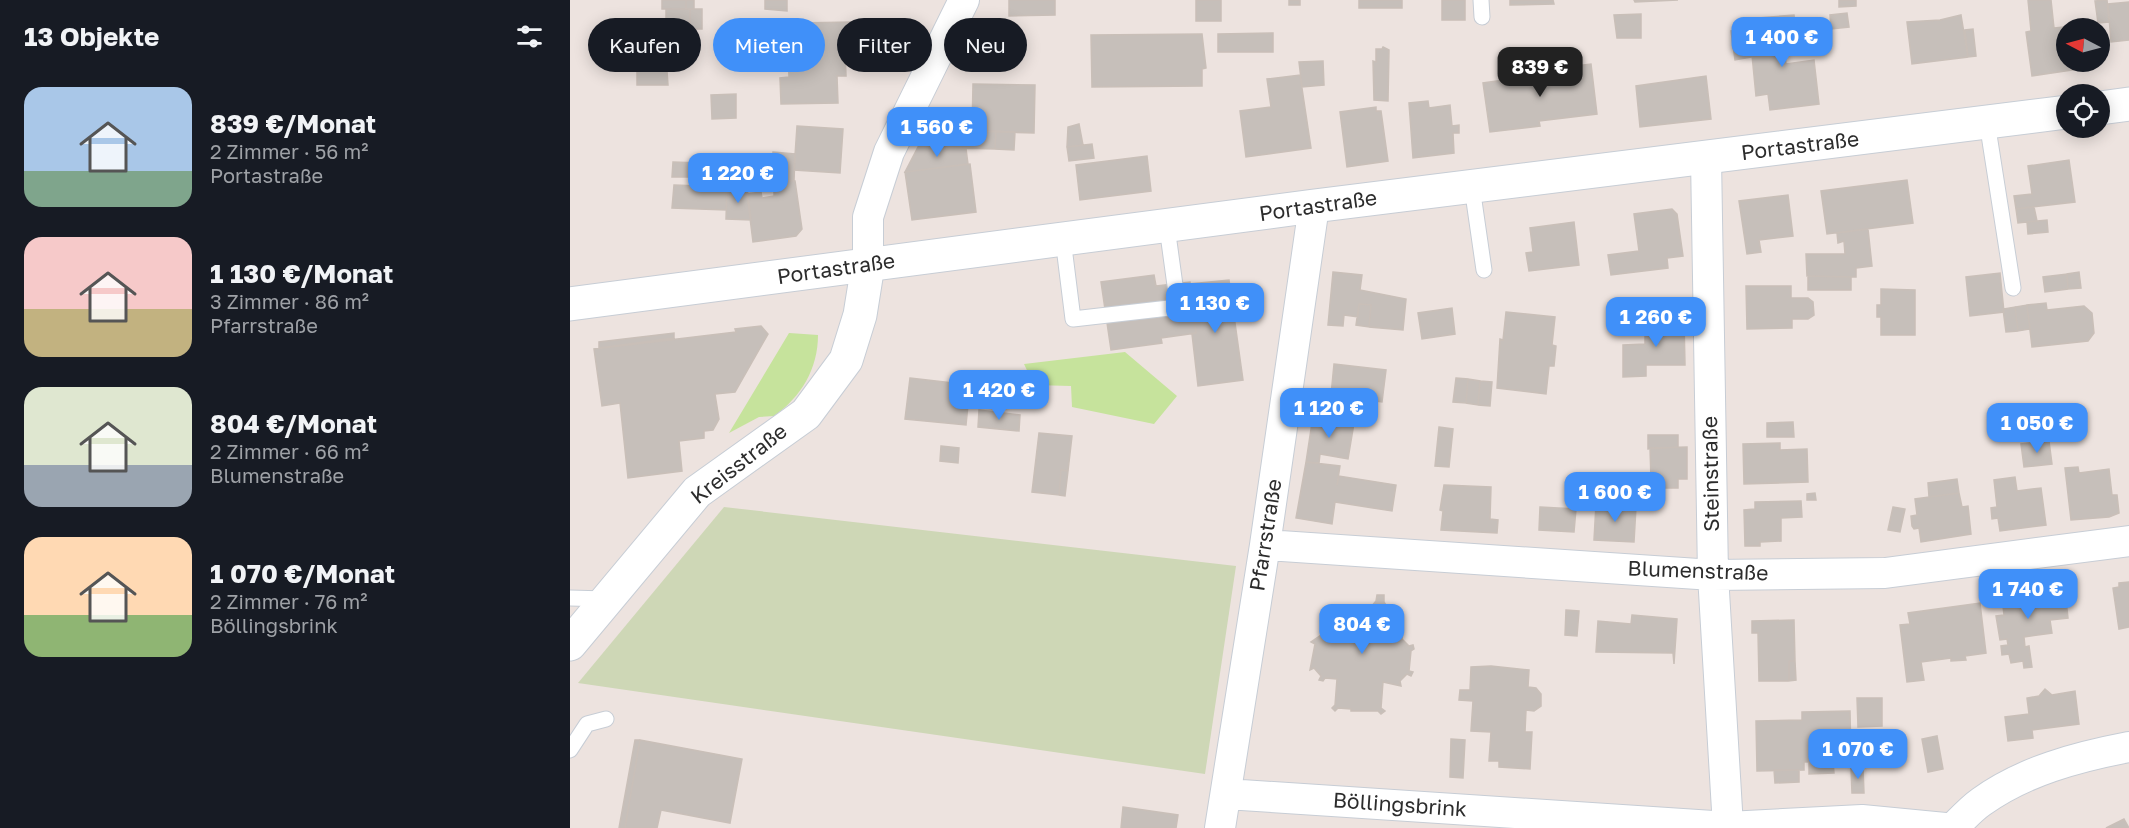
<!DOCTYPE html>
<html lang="de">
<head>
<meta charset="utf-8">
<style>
  body { margin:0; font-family:"Golos Text",sans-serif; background:#20242c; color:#f1f3f6; height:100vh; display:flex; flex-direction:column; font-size:22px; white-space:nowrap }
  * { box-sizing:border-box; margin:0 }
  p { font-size:20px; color:#9ea1a6 }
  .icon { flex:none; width:33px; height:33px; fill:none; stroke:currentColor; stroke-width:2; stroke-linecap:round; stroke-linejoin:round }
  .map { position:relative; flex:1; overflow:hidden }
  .drawer { display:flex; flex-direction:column; background:#171b24; width:570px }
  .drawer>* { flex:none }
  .guide { position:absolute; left:18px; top:18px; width:570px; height:54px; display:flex; gap:12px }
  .needle { width:39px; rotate:276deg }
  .controls { position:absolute; left:1486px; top:18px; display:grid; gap:12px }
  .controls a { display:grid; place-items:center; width:54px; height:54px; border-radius:50%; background:#171b24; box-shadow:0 3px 15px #0003; font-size:30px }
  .price { position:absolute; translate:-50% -51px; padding:0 14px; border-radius:12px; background:#4090f9; color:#fff; font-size:20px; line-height:39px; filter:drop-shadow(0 2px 3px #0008) }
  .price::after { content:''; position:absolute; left:50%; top:36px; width:18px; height:14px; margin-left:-9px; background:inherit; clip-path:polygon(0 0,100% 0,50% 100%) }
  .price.on { background:#222; color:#fff }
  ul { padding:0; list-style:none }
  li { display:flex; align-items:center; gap:18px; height:150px; padding:0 24px }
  li span { display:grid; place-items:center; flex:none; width:168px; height:120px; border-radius:18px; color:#555 }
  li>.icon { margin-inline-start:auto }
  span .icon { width:72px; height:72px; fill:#fffc; stroke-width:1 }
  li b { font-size:26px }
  h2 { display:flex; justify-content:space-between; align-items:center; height:72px; padding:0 24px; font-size:26px }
  .pill { padding:0 21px; border-radius:27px; background:#171b24; box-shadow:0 3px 15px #0003; font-size:21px; line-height:54px }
  .pill.on { background:#4090f9; color:#fff }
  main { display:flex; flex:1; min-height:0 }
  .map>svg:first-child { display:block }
  .green { fill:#c6e39c }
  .cemetery { fill:#ced7b6 }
  .building { fill:#c6bfba; stroke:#c9bfb8; stroke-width:1.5 }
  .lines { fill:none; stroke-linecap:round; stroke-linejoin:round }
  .service-casing { stroke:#c7cdd5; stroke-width:17 }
  .minor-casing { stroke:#c7cdd5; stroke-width:32 }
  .secondary-casing { stroke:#c7cdd5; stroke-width:35 }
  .service { stroke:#fff; stroke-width:15 }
  .minor { stroke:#fff; stroke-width:30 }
  .secondary { stroke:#fff; stroke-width:33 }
  .labels { text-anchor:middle; stroke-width:4.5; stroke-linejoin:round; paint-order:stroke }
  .street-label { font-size:21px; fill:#2c2c2c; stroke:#fff }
</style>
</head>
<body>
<main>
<section class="drawer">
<h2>13 Objekte<svg class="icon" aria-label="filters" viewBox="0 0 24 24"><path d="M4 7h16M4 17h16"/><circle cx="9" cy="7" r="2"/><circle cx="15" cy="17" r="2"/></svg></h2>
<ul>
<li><span style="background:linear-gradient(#a9c7e8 70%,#7fa58c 0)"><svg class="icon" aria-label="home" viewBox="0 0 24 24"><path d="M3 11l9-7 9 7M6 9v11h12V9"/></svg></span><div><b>839 €/Monat</b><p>2 Zimmer · 56 m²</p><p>Portastraße</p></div></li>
<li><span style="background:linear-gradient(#f6c9c9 60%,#c2b280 0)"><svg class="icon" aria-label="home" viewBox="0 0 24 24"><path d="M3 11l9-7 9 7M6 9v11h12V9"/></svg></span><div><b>1 130 €/Monat</b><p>3 Zimmer · 86 m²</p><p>Pfarrstraße</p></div></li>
<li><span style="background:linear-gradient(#dfe7d0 65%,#9aa5b1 0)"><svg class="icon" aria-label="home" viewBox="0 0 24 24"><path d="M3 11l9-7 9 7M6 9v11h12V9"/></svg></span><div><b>804 €/Monat</b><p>2 Zimmer · 66 m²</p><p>Blumenstraße</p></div></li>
<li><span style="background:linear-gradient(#ffd9b3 65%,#8fb573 0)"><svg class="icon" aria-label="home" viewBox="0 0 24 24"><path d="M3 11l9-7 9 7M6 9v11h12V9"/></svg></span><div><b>1 070 €/Monat</b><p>2 Zimmer · 76 m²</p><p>Böllingsbrink</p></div></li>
</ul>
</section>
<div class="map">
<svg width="1559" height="828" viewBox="0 0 1559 828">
  <rect width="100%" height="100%" fill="#ede3df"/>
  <path class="green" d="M219 333 248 335C248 369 231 397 204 416L189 417 159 433Z
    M555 352 607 396 584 424 502 407 501 386 464 385 454 364Z"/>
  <path class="cemetery" d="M154 507 666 566 635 774 8 683Z"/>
  <path class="building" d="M92 0H116V9H92Z
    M116 0H124V9H116Z
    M195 0H217V11L195 9Z
    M439 0H485V15L439 16Z
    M626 0H651V21H626Z
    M719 0H730V5H719Z
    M789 0H832V8H789Z
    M872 0H895V20H872Z
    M940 0H983L984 4 940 5Z
    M1064 0H1108L1065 2Z
    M1269 0H1286V6L1269 7Z
    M1458 0H1481L1484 28 1503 26V28H1497V62H1507L1508 69 1462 76 1456 32 1461 31Z
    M1537 0 1539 22 1528 23 1525 1Z
    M1559 2V40L1541 42 1538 4Z
    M96 9H120V29L96 30Z
    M120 9H132V29H120Z
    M1277 13 1279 27 1261 29 1260 15Z
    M1071 14V38H1047L1044 15Z
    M1224 15 1226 31 1212 33 1216 64 1244 60 1249 104 1200 110 1198 94 1186 96 1181 45 1192 44 1189 18Z
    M1391 15 1398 57 1342 64 1337 22 1370 20Z
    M283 22V49H275L276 76H267L268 103 211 104 210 78 219 77 218 51 226 50V23Z
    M1190 27 1192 44 1181 45 1182 57 1165 60 1161 31Z
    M1403 29 1406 56 1398 57 1395 30Z
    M66 30H113V67H101L97 71 98 85H67V61H49V45H67Z
    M703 33V52H648V34Z
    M632 34 636 68 632 69V86L522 87 521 35Z
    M813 47 819 50 818 101 804 100 803 61 806 62V49H812Z
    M753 61 754 85 732 87 729 62Z
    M1021 64 1027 114 969 121 970 126 920 132 913 83 971 75V70Z
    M730 75 741 148 676 157 670 111 701 107 697 79Z
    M1136 76 1141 119 1070 127 1066 86Z
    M403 84 465 85 464 133 402 131Z
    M166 94V118L142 119 141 95Z
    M858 101 859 108 880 105 882 126 889 125V133H883L884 153 843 158 839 103Z
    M806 107V111H811L818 161 777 167 770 112Z
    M364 116 391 117V125H403L402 131H426L425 149 348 147Z
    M509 124 513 145 497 147 498 127Z
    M227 126 273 129 270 173 224 170Z
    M426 131 445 132 444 150 425 149Z
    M522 144 524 158 499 161 497 147Z
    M348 147 396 149 398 164 335 172Z
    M203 152 225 154 224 181 201 180Z
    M577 156 581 191 510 200 506 165Z
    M1499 160 1505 202 1446 209 1444 196 1462 194 1458 166Z
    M103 162 130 163 129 177H102Z
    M400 164 406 212 342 220 335 172Z
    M204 180 225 181 232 229 226 236 183 242 177 194 191 192 192 198 204 196Z
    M1337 180 1343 223 1257 234 1251 191Z
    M104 185 157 187 156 210 102 208Z
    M157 187 177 188 181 220 156 219Z
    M1218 195 1223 236 1189 240 1191 252 1177 254 1169 201Z
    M1464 207 1467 221 1448 223 1446 209Z
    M1102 209 1107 214 1113 256 1097 258 1098 268 1041 275 1038 255 1069 251 1064 214Z
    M1477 220 1478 232 1458 234 1457 222Z
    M1004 222 1009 265 959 271 956 253 963 252 960 228Z
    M1298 229 1302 266 1286 268V277L1237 276 1236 254H1275L1274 241 1268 243 1267 233Z
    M763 272 792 275 790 290 836 299 833 330 799 327 801 305 789 304 788 317 774 315 773 326 758 325Z
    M1509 272 1511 288 1498 289 1497 274Z
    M1430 273 1434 312 1400 316 1396 277Z
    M1497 274 1498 289 1475 292 1473 277Z
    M584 275 586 286 620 282 626 333 591 338 592 343 541 350 531 282Z
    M1238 276 1281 277V290H1238Z
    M659 280 673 380 628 386 622 334 626 333 620 284Z
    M1176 286H1221V298H1238L1243 302 1244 315 1238 319H1222V328L1177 329Z
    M1311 289 1345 290V335H1311V317H1307V305H1311Z
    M1476 303 1477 310 1514 306 1522 313 1524 333 1518 341 1462 347 1457 305Z
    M789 304 801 305 799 327 786 325Z
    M1457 305 1460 329 1448 331 1445 307Z
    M1445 307 1448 331 1436 332 1433 309Z
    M882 308 885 334 852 339 848 313Z
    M936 312 985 317 982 345 986 346 984 366H979L976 394 927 388 930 339 933 340Z
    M1075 320H1114L1115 365H1076V376L1053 377V345L1075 344Z
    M191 326 198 334 165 392 145 394 149 419 143 430 134 431V438L109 441 112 471 58 478 50 403 32 406 24 349 166 332 165 329Z
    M104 333V338L29 348V342Z
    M764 364 816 370 812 402 761 395Z
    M340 378 400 385 396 425 335 419Z
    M886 378 898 379 896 403 883 402Z
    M898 379 910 381 908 405 896 403Z
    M910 381 922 382 920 406 908 405Z
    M771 400 799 405 797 420 768 415Z
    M409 410 450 415 449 431 408 427Z
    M743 416 784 423 778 459 750 454 749 463 736 462Z
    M1223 422 1224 437H1197V423Z
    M869 427 883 429 879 467 865 466Z
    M469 433 502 436 498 471 491 470 489 495 462 492Z
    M1078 435H1108V447L1078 449Z
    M1479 441 1482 464 1454 467 1451 444Z
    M1210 443V450L1237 449 1238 482 1174 484 1173 444Z
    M371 446 389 448 388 463 370 461Z
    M1117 447V479H1108V488H1094V479H1081L1080 448Z
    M736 462 770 466 767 485 769 476 826 485 822 511 765 502 762 524 726 518Z
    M1508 467 1509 473 1539 469 1542 495H1547L1549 513 1539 517 1501 520 1495 468Z
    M491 470 498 471 495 496 489 495Z
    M1445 477 1447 491 1471 488 1476 525 1430 531 1428 518 1422 519 1421 508 1427 507 1424 480Z
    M1387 479 1389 493 1359 497 1358 483Z
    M1007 484H1021L1019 510 1006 509Z
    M874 485 921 487 920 519 928 520 927 533 871 530 873 511 870 510Z
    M1051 486 1068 487 1067 499 1050 498Z
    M1245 493 1246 500H1237V494Z
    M1389 493 1392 507 1398 506 1401 534 1351 542 1349 528 1344 529 1342 526 1341 516 1347 515 1345 499Z
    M1231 501 1232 517 1211 518V541L1190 542V546H1175L1174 510 1185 509V502Z
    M1026 504 1066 507 1064 542 1024 540Z
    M970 507 1006 509 1004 532 969 530Z
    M1323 507 1335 509 1330 532 1318 530Z
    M1559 582V627L1549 629 1543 588 1549 587V583Z
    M1458 590 1462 593 1495 591 1498 618 1480 620 1482 633 1454 637 1455 647 1459 646 1462 667 1454 668 1453 661 1441 663 1439 654 1432 655 1431 646 1438 645 1437 639 1430 640 1426 616 1434 615 1432 597Z
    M807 595H814V602L820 612 829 613 833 622 832 639 839 646 843 645 844 649 841 651 839 671 843 672 841 676 837 674 830 681 831 686 813 682 811 708 815 711 811 714 808 711H781V709L768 708 765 711 762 708 765 705 767 679 755 678 753 681 749 680 751 676 744 668 740 670 745 644 741 642 754 633 756 616 761 609H770L774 617H780L786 608 785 605 801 607 806 601Z
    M1410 603 1416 653 1395 656 1396 660 1381 661V658L1351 662 1354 680 1337 682 1330 625 1340 624 1338 613Z
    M996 610 1009 611 1007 636 995 635Z
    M1062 615 1107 619 1104 664 1103 653 1026 652 1028 621 1061 624Z
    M1224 620 1225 661H1219V681H1189L1188 633H1182V621Z
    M1219 661H1225L1226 680 1219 681Z
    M921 666 959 670 958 687 966 688 971 694V706L964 711 956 710 955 732H962L960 769 929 767V761H919L921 732 901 731 903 701 889 700 890 690H900L901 667Z
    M1475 689 1482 695 1505 691 1509 724 1462 730 1463 738 1438 741 1435 717 1459 714 1457 698 1469 696Z
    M1287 698H1312V726L1288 727Z
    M1280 711 1281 761 1234 762V770L1187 771 1186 721 1232 720V712Z
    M1367 736 1373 769 1358 772 1352 739Z
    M881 739 895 740 893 778 880 777Z
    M65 740H70L55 828H49Z
    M70 740 172 759 160 823 91 810 87 828H55Z
    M1327 743 1328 761H1315L1314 744Z
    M1281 760H1293V768H1281Z
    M1263 761 1264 773 1239 774V762Z
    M1281 768H1293L1294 793H1282Z
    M1204 770H1229V782L1205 783Z
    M553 807 608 815 606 828H551Z
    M1554 819 1559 828H1536Z"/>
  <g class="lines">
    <defs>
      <path id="service" d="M911 0 912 17
        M1417 122 1443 288
        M902 187 914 270
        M493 239 503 319 608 307 597 227
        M0 598 36 599
        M0 750 17 724 36 719"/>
      <path id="minor" d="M1136 158 1143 575 1158 827
        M298 265V217L319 152 394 0
        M695 545 1143 575 1315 573 1559 541
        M656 794 1158 827 1292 820 1375 828
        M650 828 695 545 744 206
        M1383 828C1392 819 1401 809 1411 802 1454 771 1507 757 1559 747"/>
      <path id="secondary" d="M1530 108 1559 104
        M0 304 744 206 1497 112
        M0 644 127 492 236 414 276 360 290 315 298 265"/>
    </defs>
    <use href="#service" class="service-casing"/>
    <use href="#minor" class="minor-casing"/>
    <use href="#secondary" class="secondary-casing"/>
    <use href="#service" class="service"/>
    <use href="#minor" class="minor"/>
    <use href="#secondary" class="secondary"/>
  </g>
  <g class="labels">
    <g class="street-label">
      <text transform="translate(1230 146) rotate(-7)" y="7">Portastraße</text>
      <text transform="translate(748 206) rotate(-8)" y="7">Portastraße</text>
      <text transform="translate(266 269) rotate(-8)" y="7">Portastraße</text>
      <text transform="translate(169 464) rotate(-38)" y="7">Kreisstraße</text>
      <text transform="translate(1141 474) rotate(-91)" y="7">Steinstraße</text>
      <text transform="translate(696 535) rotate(-81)" y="7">Pfarrstraße</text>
      <text transform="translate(1128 571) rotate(2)" y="7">Blumenstraße</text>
      <text transform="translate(830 805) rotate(4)" y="7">Böllingsbrink</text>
    </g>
  </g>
</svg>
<div class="controls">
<a><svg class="needle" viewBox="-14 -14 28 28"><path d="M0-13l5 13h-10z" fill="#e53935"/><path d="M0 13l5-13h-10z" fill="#9ea1a6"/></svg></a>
<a><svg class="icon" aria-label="locate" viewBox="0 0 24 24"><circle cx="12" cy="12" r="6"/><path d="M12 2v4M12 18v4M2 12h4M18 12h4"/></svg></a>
</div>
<b class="price" style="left:1212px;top:68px">1 400 €</b>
<b class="price on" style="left:970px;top:98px">839 €</b>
<b class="price" style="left:367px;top:158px">1 560 €</b>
<b class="price" style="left:168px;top:204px">1 220 €</b>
<b class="price" style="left:645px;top:334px">1 130 €</b>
<b class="price" style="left:1086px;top:348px">1 260 €</b>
<b class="price" style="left:429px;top:421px">1 420 €</b>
<b class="price" style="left:759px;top:439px">1 120 €</b>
<b class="price" style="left:1467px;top:454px">1 050 €</b>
<b class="price" style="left:1045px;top:523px">1 600 €</b>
<b class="price" style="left:1458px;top:620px">1 740 €</b>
<b class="price" style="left:792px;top:655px">804 €</b>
<b class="price" style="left:1288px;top:780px">1 070 €</b>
<div class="guide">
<a class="pill">Kaufen</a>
<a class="pill on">Mieten</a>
<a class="pill">Filter</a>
<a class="pill">Neu</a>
</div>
</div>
</main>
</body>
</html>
